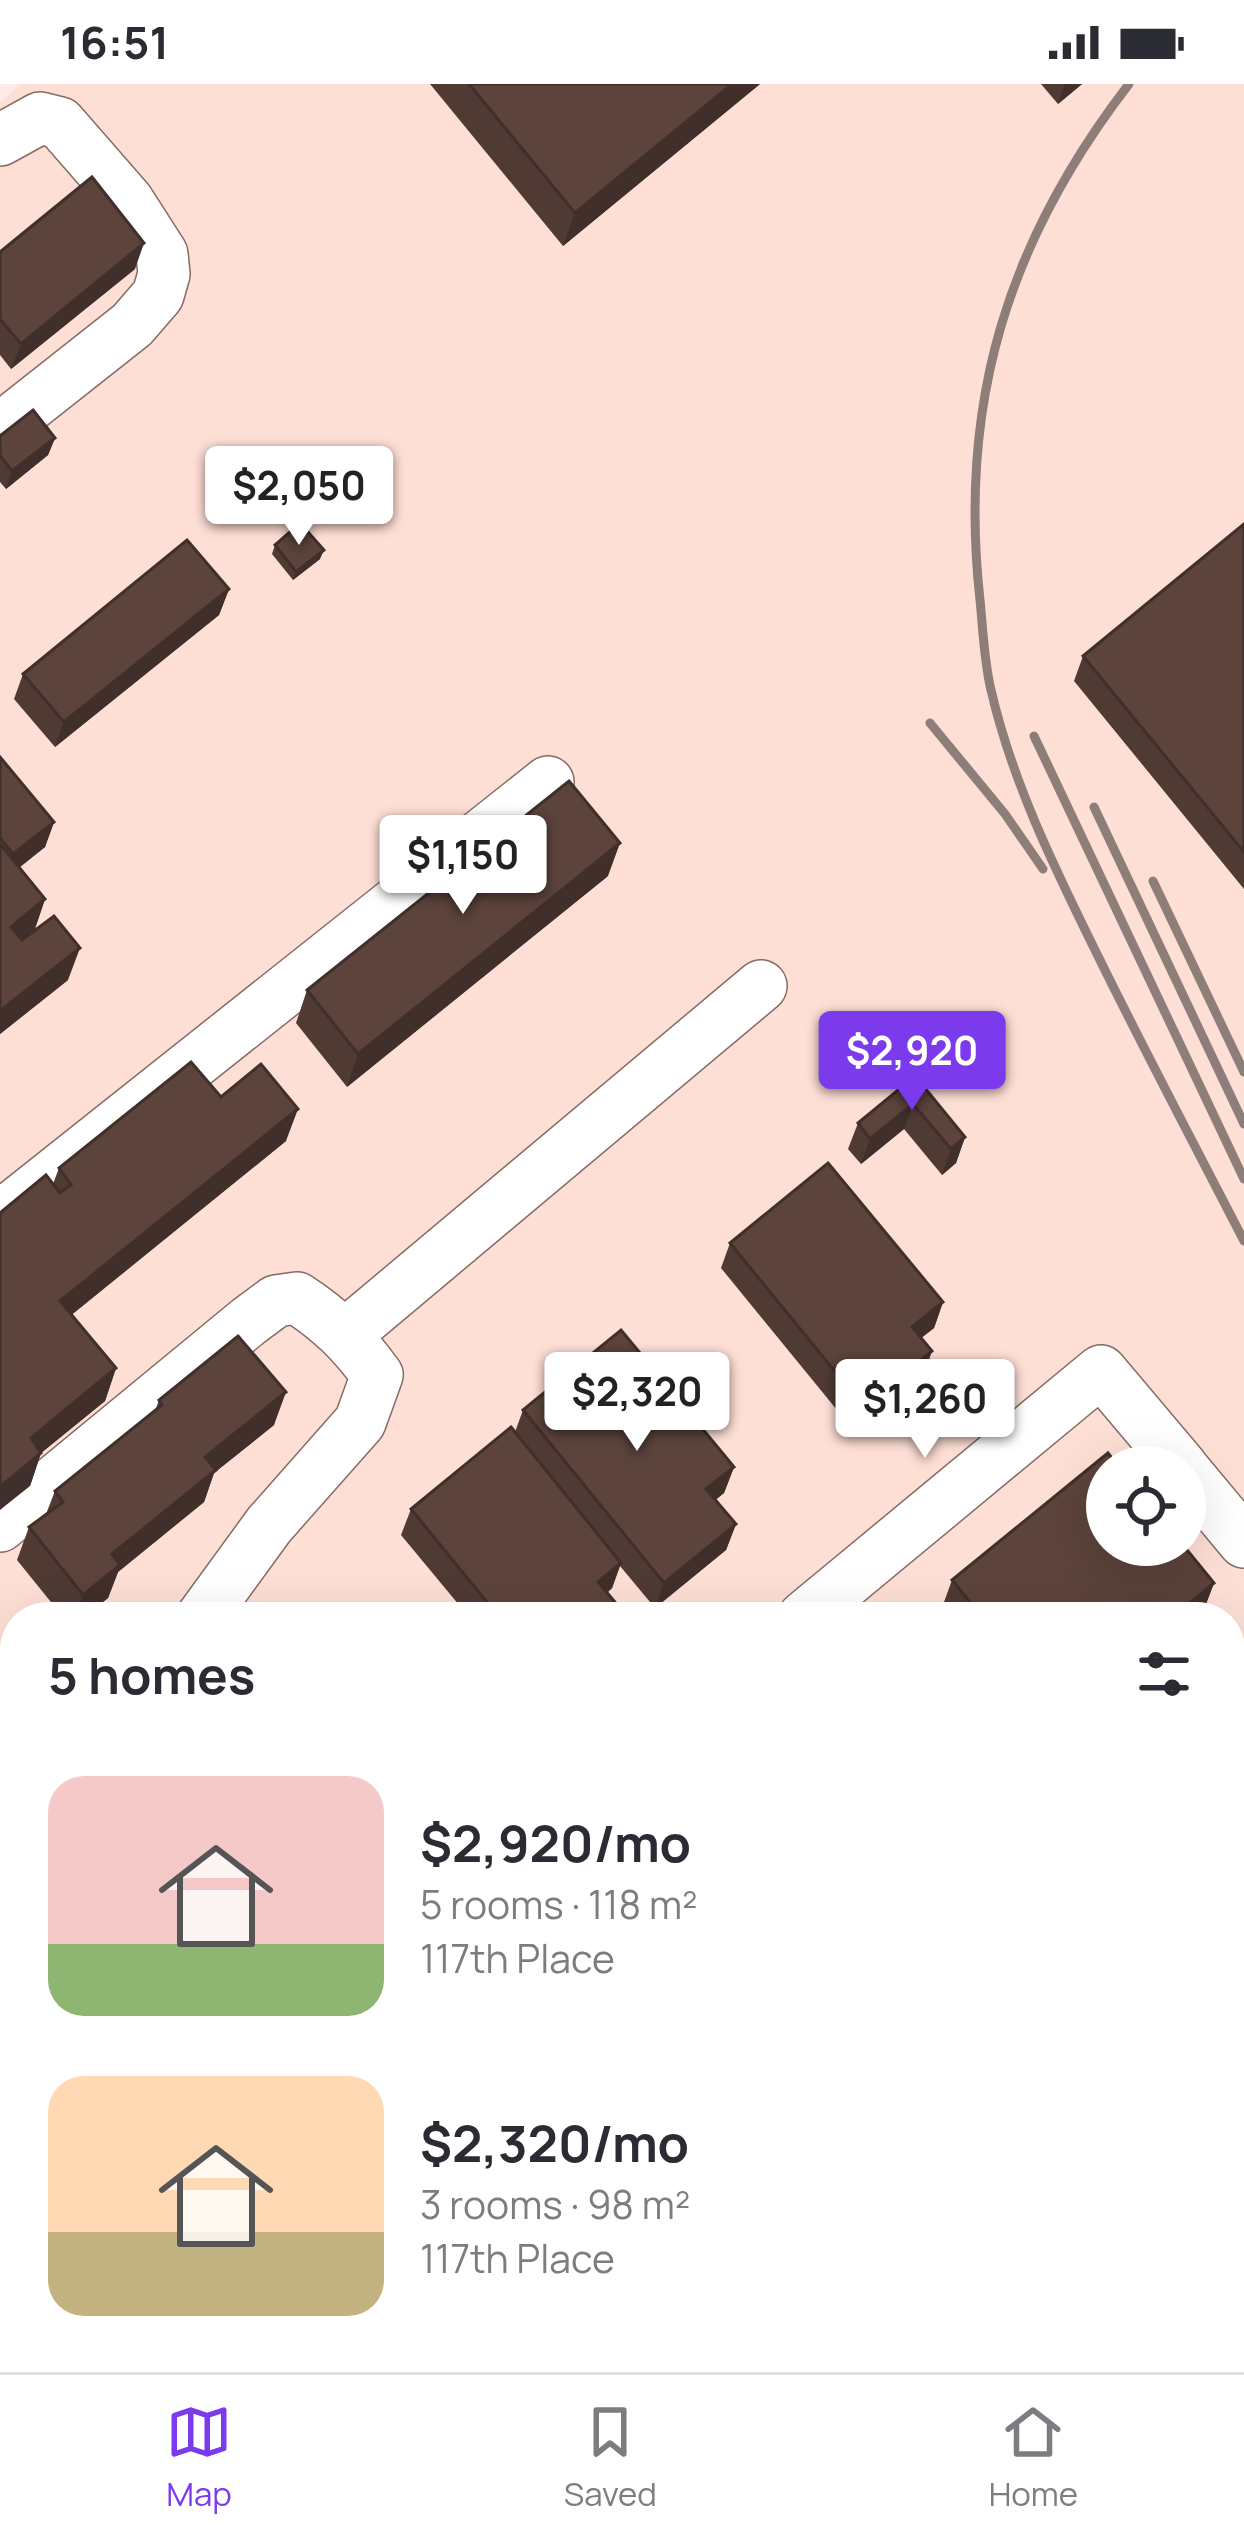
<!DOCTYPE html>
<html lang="en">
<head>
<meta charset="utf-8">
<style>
  body { margin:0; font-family:Manrope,sans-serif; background:#f7f7f7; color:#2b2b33; height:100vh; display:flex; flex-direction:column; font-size:45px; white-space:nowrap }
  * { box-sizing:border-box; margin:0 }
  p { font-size:39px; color:#7c7c81 }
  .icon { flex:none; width:66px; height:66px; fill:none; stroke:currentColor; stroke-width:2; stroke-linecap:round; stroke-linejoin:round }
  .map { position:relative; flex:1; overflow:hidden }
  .drawer { position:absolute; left:0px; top:1518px; width:1245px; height:771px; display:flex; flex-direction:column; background:#fff; border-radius:48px 48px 0 0; box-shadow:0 12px 48px #0002 }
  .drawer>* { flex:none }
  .buttons { position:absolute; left:1086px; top:1362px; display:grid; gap:24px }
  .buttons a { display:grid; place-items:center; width:120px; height:120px; border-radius:50%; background:#fff; box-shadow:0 12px 48px #0002; font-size:60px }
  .price { position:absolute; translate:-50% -102px; padding:0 27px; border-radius:12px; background:#fff; color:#222; font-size:39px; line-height:78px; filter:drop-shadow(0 3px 6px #0008) }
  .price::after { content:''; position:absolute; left:50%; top:72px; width:36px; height:27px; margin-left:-18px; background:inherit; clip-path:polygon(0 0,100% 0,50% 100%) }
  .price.on { background:#7c3aed; color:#fff }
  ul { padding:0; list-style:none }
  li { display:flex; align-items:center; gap:36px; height:300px; padding:0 48px }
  li span { display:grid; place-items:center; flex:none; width:336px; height:240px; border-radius:36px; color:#555 }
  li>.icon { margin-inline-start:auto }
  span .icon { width:144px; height:144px; fill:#fffc; stroke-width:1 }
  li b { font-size:51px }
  h2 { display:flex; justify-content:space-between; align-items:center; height:144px; padding:0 48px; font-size:51px }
  .status { display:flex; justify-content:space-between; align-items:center; height:84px; padding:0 60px; background:#fff; direction:ltr }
  .status svg { height:33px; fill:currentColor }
  .tab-bar { display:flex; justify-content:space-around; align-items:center; height:168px; border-top:3px solid #e1e1e2; background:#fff; font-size:33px; color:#7c7c81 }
  .tab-bar a { display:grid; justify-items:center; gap:6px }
  .tab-bar .on { color:#7c3aed }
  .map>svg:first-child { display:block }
  .built { fill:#fedfd6; fill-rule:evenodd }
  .green { fill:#fdd3c6 }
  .forest { fill:#e3a795 }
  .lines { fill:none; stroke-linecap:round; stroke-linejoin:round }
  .minor-casing { stroke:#866b63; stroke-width:54 }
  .minor { stroke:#fff; stroke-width:51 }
  .rail { stroke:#8d7e79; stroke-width:9 }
  .wall { fill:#4f3a34 }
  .shaded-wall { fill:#402f2a }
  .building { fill:#5c433c; stroke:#402f2a; stroke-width:3 }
</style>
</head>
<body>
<div class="status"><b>16:51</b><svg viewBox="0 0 49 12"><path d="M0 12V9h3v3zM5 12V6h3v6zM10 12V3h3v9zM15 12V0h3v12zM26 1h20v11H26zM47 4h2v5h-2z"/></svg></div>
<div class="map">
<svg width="1244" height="2288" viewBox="0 0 1244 2288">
  <rect width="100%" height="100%" fill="#feebe5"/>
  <path class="built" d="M22 0H1244V1914L1230 1925V1533H15V2274H804L787 2288H0V18ZM1107 1383H1185V1461H1107Z"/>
  <path class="green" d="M1244 2022V2288H1108L1111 2274H1230V2033Z"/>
  <path class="forest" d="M933 2274H1110L1108 2288H915Z"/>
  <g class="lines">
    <defs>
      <path id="minor" d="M0 56 40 34 60 39 128 117 162 170 164 190 158 211 132 241 18 331
        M0 1133 548 698
        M345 1251 761 902
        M1185 1387 1244 1458
        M0 1442 249 1237 276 1217 297 1214C331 1236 354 1259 377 1291L360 1338 269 1441 202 1533
        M804 1533 1101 1287 1182 1383
        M0 1662 15 1680
        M1230 1963 1244 1952
        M355 2274 367 2288
        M508 2274 520 2288
        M190 2288 206 2274
        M831 2288 848 2274"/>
    </defs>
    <use href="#minor" class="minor-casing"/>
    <use href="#minor" class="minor"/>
    <path class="rail" d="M1129 0C1008 157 958 318 980 516 983 545 984 577 991 606 1012 697 1054 783 1095 866 1143 964 1194 1060 1244 1157
      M930 639 1005 730 1043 785
      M1034 652 1244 1095
      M1094 723 1244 1040
      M1153 797 1244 988"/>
  </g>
  <path class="wall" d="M430 0H760L563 162Z
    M1041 0H1082L1058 20Z
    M0 168 135 185 11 285 0 271Z
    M0 352 55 354 48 371 6 405 0 398Z
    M1244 440V805L1074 597 1083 572Z
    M275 461 320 475 293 496 272 470Z
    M229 505 219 531 55 663 14 615 23 590Z
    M0 673 54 738 45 763 19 784 45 815 34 847 68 896 0 950Z
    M608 792 347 1003 296 939 307 906Z
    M915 992 965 1053 956 1079 942 1091 904 1045 861 1080 848 1065 858 1039Z
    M221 1013 286 1057 71 1231 116 1284 105 1317 41 1369 30 1402 53 1100 59 1084Z
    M730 1159 943 1218 934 1244 921 1254 923 1293 855 1348 721 1184Z
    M159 1316 274 1341 214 1389 204 1418 118 1488 108 1514 84 1533H63L17 1476 29 1443 46 1430 55 1407 155 1327Z
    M523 1326 734 1383 724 1409 715 1416 736 1440 726 1466 655 1524 620 1482 612 1504 607 1509 624 1533H469L401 1451 411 1425 515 1348Z
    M952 1496 1214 1499 1201 1533H944L940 1529Z
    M673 2274H728L711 2288H684Z"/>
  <path class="shaded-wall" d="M732 0H760L563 162 575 129Z
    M1065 0H1082L1058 20Z
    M144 159 135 185 11 285 21 260Z
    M55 354 48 371 6 405 12 387Z
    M324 466 320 475 293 496 296 488Z
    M229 505 219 531 55 663 64 638Z
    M54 738 45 763 4 795 13 770Z
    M620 759 608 792 347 1003 358 970Z
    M45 815 34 848 0 875 11 843Z
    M80 864 68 896 0 950V927Z
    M913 1020 904 1045 861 1080 870 1055Z
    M298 1025 286 1057 48 1250 60 1217Z
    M965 1053 956 1079 942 1091 951 1065Z
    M943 1218 934 1244 903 1268 912 1243Z
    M932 1267 923 1293 855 1348 864 1323Z
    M116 1284 105 1317 19 1387 31 1354Z
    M286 1308 274 1341 214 1389 204 1418 118 1488 108 1514 84 1533H75L83 1511 112 1470 205 1373Z
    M41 1369 30 1402 0 1426V1403Z
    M734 1383 724 1409 697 1431 706 1405Z
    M736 1440 726 1466 655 1524 664 1499Z
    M621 1479 612 1504 589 1524 598 1498Z
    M1214 1499 1201 1533H1173Z
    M1244 1748V1770L1230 1782V1759Z
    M15 2136V2154L0 2166V2148Z
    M152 2274H174L157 2288H135Z
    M705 2274H728L711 2288H700Z"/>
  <path class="building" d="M469 0H732L575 129Z
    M92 93 144 159 21 260 0 235V168Z
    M33 326 55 354 12 387 0 372V352Z
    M300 439 324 466 296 488 275 461Z
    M1244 440V768L1083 572Z
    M187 456 229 505 64 638 23 590Z
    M0 673 54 738 13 770 0 754Z
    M569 697 620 759 358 970 307 906Z
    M0 760 45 815 11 843 22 856 54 832 80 864 0 927Z
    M191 978 221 1013 261 980 298 1025 60 1217 116 1284 31 1354 41 1369 0 1403V1129L46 1091 60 1109 71 1101 59 1084Z
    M915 992 965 1053 951 1065 913 1020 870 1055 858 1039Z
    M828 1079 943 1218 912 1243 932 1267 864 1323 730 1159Z
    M621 1246 734 1383 706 1405 736 1440 664 1499 523 1326Z
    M238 1252 286 1308 205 1373 216 1386 112 1470 120 1481 83 1511 29 1443 63 1418 55 1407 162 1321 159 1316Z
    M511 1343 621 1479 598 1498 625 1530 621 1533H499L411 1425Z
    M1108 1369 1119 1383H1107V1461H1183L1214 1499 1173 1533H982L952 1496Z
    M1244 1583V1748L1230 1759V1594Z
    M15 2006V2136L0 2148V2018Z
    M0 2169 15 2188V2274H152L135 2288H0Z"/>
</svg>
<div class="buttons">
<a><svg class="icon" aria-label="locate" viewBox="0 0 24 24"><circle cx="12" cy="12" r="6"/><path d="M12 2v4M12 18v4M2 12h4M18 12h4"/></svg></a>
</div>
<b class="price" style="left:299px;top:464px">$2,050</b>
<b class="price" style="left:463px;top:833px">$1,150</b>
<b class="price on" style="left:912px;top:1029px">$2,920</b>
<b class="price" style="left:637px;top:1370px">$2,320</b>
<b class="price" style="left:925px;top:1377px">$1,260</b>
<section class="drawer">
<h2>5 homes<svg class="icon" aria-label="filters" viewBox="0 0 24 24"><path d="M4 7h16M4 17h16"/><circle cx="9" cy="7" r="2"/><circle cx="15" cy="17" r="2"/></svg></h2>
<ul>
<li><span style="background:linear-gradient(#f6c9c9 70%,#8fb573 0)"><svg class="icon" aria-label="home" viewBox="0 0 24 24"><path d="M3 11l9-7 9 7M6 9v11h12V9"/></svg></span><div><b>$2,920/mo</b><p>5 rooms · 118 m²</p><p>117th Place</p></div></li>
<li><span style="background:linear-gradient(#ffd9b3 65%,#c2b280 0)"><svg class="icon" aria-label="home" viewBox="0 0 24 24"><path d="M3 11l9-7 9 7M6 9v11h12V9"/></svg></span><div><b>$2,320/mo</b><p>3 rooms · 98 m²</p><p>117th Place</p></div></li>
</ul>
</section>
</div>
<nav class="tab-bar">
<a class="on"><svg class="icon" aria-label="map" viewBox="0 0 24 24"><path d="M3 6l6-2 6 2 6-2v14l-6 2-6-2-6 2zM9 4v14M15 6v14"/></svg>Map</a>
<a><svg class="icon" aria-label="saved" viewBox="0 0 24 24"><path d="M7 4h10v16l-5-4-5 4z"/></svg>Saved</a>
<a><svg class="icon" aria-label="home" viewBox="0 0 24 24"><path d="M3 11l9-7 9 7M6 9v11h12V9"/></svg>Home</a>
</nav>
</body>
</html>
